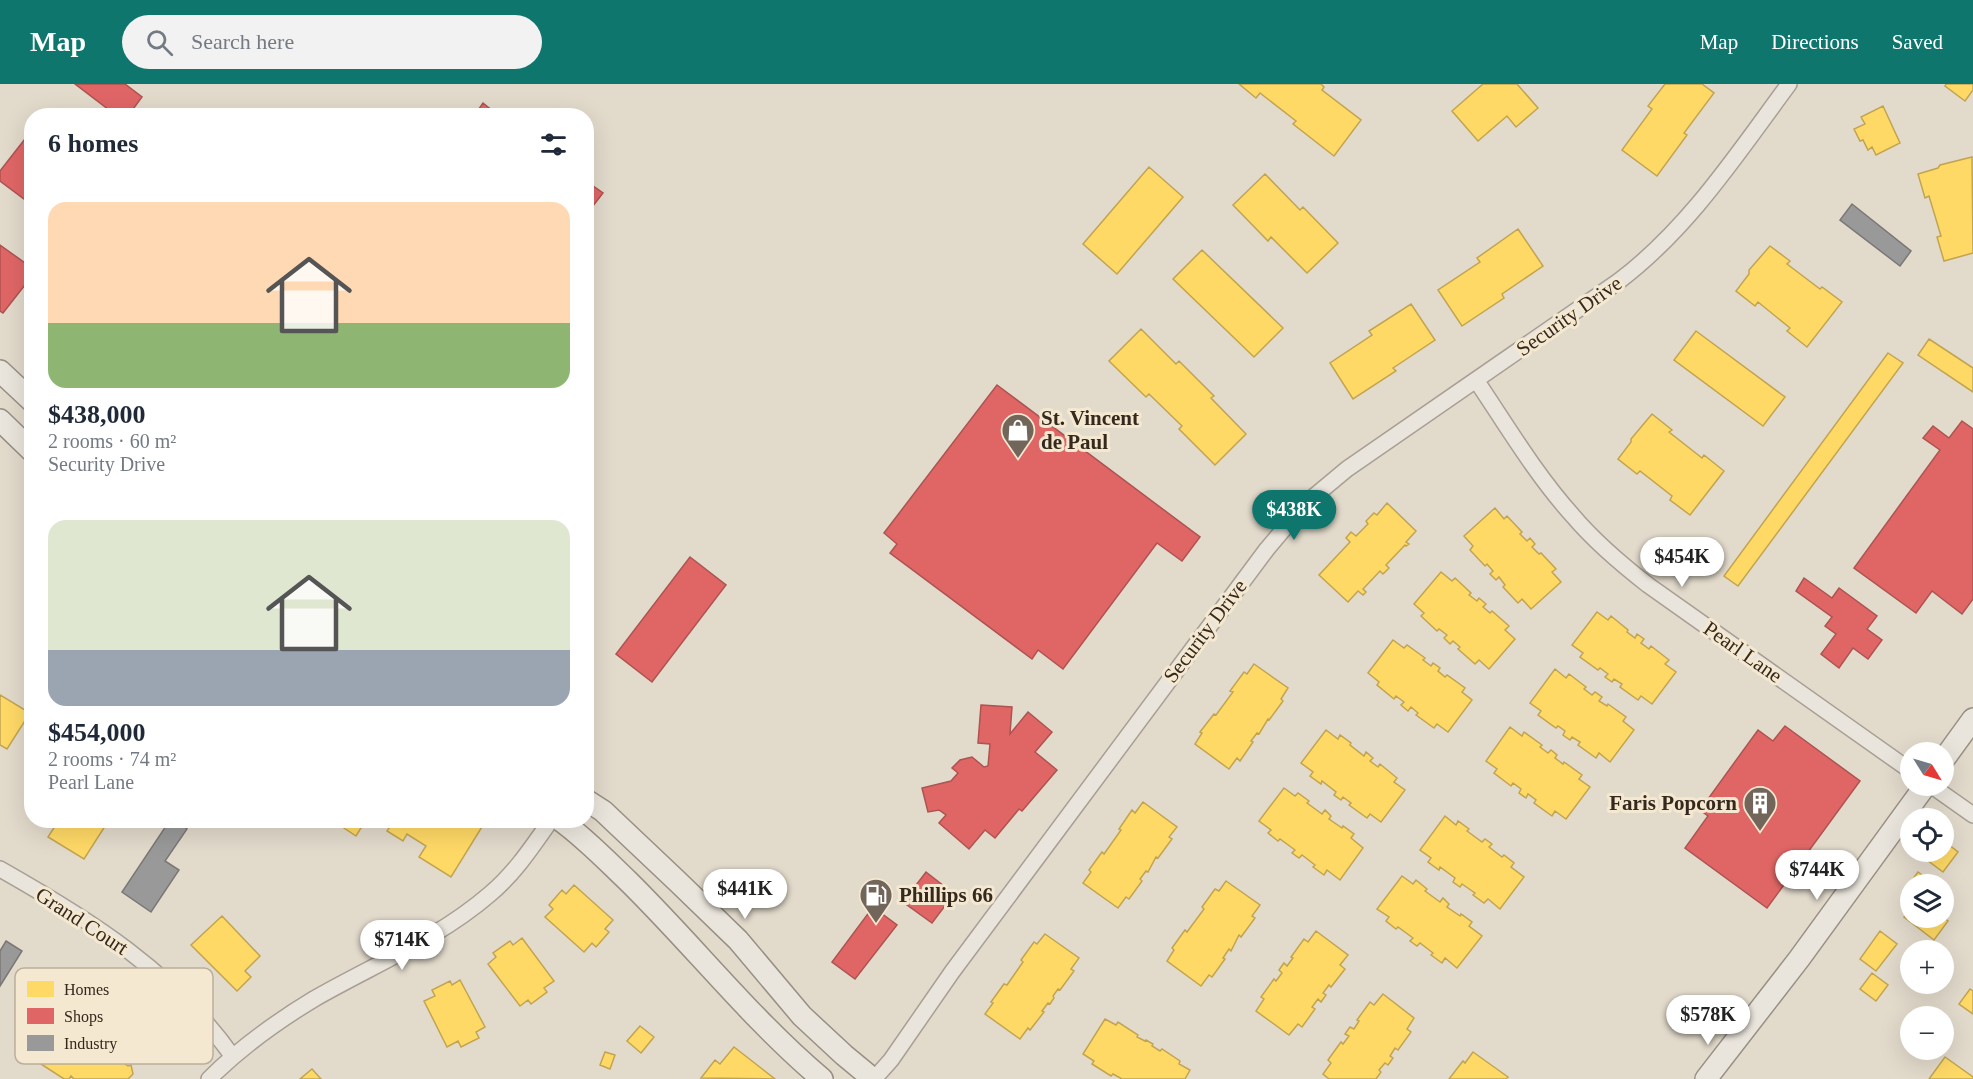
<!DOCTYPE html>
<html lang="en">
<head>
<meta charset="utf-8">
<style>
  body { margin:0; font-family:"Times New Roman",serif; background:#f2f2f3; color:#1f2937; height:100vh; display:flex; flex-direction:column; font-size:22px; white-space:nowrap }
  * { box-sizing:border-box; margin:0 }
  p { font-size:20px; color:#747a83 }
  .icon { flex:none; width:33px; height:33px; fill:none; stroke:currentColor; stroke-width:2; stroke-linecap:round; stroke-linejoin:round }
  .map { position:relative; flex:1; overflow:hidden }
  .sheet { position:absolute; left:24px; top:24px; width:570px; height:720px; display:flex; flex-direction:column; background:#fff; border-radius:24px; box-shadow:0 6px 24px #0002 }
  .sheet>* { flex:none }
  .needle { width:39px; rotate:127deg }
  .tools { position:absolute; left:1900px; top:658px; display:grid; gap:12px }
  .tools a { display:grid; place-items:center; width:54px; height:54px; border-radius:50%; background:#fff; box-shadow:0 6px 24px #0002; font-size:30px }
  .price { position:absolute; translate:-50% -51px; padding:0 14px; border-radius:21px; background:#fff; color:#222; font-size:20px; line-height:39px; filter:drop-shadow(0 2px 3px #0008) }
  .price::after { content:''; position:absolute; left:50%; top:36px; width:18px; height:14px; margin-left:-9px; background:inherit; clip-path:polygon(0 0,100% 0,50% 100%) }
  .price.selected { background:#0f766e; color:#fff }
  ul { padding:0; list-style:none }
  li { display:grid; align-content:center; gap:12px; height:318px; padding:0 24px }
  li span { display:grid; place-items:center; height:186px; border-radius:18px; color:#555 }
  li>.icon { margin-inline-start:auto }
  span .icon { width:108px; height:108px; fill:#fffc; stroke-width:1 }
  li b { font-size:26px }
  h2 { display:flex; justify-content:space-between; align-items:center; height:72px; padding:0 24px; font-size:26px }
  header { display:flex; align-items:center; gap:36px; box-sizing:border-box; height:84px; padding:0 30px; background:#0f766e; color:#fff }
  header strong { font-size:28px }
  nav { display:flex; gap:33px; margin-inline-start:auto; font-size:21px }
  .search { width:420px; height:54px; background:#f2f2f3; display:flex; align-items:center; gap:15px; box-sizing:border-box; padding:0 21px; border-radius:33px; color:#747a83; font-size:22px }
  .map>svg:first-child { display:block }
  .homes { fill:#ffd966; stroke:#c2a450; stroke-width:1.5 }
  .shops { fill:#e06666; stroke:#ad5350; stroke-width:1.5 }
  .industry { fill:#999; stroke:#7b7774; stroke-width:1.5 }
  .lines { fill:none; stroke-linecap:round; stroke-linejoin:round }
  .minor-casing { stroke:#a79f95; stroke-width:18 }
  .secondary-casing { stroke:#978f84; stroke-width:24 }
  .minor { stroke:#eae5dc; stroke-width:15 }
  .secondary { stroke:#eae5dc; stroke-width:21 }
  .labels { text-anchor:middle; stroke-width:6; stroke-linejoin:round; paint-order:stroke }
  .street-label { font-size:21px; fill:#35281d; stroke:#f4e8d1 }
  .poi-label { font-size:21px; font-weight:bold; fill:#35281d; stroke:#f4e8d1; text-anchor:start }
  .key { fill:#f4e8d1; stroke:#bbae9b; stroke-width:1.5 }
  .key-label { font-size:16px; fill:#35281d }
</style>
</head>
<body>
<header>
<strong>Map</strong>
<div class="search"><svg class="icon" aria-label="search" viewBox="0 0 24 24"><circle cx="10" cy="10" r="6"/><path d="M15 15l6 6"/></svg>Search here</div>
<nav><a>Map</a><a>Directions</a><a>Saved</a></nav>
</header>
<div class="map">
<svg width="1973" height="995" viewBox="0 0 1973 995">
  <rect width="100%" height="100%" fill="#e2dacb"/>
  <path class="homes" d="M1239 0H1321L1324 3 1322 6 1361 36 1334 72 1293 40 1296 37 1260 9 1256 14Z
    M1483 0H1517L1538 24 1516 43 1507 32 1478 57 1452 27Z
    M1665 0H1702L1714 9 1684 49 1687 51 1657 92 1622 66 1652 25 1648 22Z
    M1946 0H1973V6L1965 17 1945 2Z
    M1883 22 1900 59 1876 71 1872 63 1868 66 1863 56 1860 57 1854 45 1865 40 1861 33Z
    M1972 73 1973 169 1944 177 1937 153 1941 152 1929 112 1925 114 1918 90 1938 84 1940 81Z
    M1149 83 1183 113 1117 190 1083 160Z
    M1265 90 1300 126 1303 123 1338 159 1307 189 1271 153 1268 157 1233 121Z
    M1518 145 1543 182 1502 210 1504 214 1462 242 1438 206 1480 178 1477 174Z
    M1770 162 1790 177 1787 180 1820 205 1822 203 1842 218 1807 263 1787 247 1790 244 1758 218 1755 222 1736 207 1749 190V186Z
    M1202 166 1283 244 1254 273 1173 195Z
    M1411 220 1435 256 1393 284 1396 287 1353 315 1330 279 1372 251 1369 247Z
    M1141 245 1176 280 1179 277 1214 312 1211 314 1246 350 1215 381 1179 345 1182 342 1149 310 1146 313 1109 277Z
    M1696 247 1785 313 1763 342 1674 276Z
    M1929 255 1973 284V308L1918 271Z
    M1888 269 1903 279 1738 502 1724 492Z
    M1652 330 1672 346 1669 348 1702 374 1704 371 1724 387 1690 431 1670 416 1672 412 1640 387 1637 390 1618 375 1631 358V355Z
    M1387 419 1416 447 1406 458 1409 460 1406 462 1405 461 1386 481 1389 484 1383 490 1380 487 1363 505 1366 508 1363 511 1358 507 1348 518 1319 491 1350 458 1346 454 1351 448 1356 452 1368 440 1366 437 1374 429 1377 431Z
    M1495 424 1504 435 1507 432 1522 448 1520 450 1527 457 1530 454 1535 460 1532 463 1539 470 1541 469 1556 485 1552 488 1561 498 1531 525 1522 515 1518 519 1503 503 1505 501 1499 493 1496 496 1490 490 1493 487 1487 480 1485 482 1470 466 1473 462 1464 452Z
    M1441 488 1452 497 1455 494 1471 509 1469 511 1477 517 1479 514 1486 520 1483 523 1490 529 1492 527 1509 542 1505 546 1515 555 1489 585 1479 576 1475 580 1458 565 1460 563 1453 557 1450 560 1444 554 1447 551 1439 545 1437 547 1421 532 1424 529 1414 520Z
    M1597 528 1608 536 1611 532 1628 546 1627 548 1635 554 1637 550 1644 555 1641 559 1649 565 1651 562 1669 576 1665 580 1676 588 1652 620 1641 612 1638 616 1620 603 1622 600 1614 595 1612 598 1605 593 1608 590 1600 584 1598 586 1580 573 1583 569 1572 561Z
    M1393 556 1404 564 1407 561 1425 574 1423 576 1431 582 1433 579 1440 584 1438 587 1445 593 1447 591 1465 604 1462 608 1472 616 1448 648 1437 640 1434 644 1416 631 1418 629 1411 623 1408 627 1401 621 1404 618 1396 612 1394 615 1377 601 1379 598 1368 589Z
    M1254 580 1288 604 1281 615 1283 617 1269 636 1268 635 1259 650 1257 649 1251 657 1253 658 1240 677 1237 674 1229 685 1195 660 1202 649 1200 648 1214 630 1216 631 1233 608 1230 607 1244 588 1247 590Z
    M1555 585 1566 594 1569 590 1586 603 1584 605 1592 611 1595 608 1602 613 1599 617 1607 622 1608 620 1626 633 1623 637 1634 646 1610 678 1599 669 1596 674 1578 661 1580 658 1572 653 1570 656 1563 651 1565 647 1558 642 1556 644 1538 631 1541 627 1530 619Z
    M0 611 30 629 7 665 0 661Z
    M1510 643 1522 652 1524 648 1542 661 1540 663 1548 669 1551 666 1557 671 1555 674 1563 680 1564 678 1582 691 1579 695 1590 703 1566 735 1555 727 1552 732 1534 719 1536 716 1528 710 1526 714 1519 709 1521 705 1513 699 1511 702 1494 689 1497 685 1486 677Z
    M1326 646 1338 655 1340 651 1351 659 1350 661 1364 672 1366 668 1373 674 1370 677 1378 683 1380 680 1397 694 1394 698 1405 706 1381 738 1370 730 1367 734 1349 721 1351 719 1343 713 1341 716 1334 711 1336 708 1322 697 1321 700 1310 692 1313 688 1301 679Z
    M1284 704 1295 712 1298 709 1309 717 1307 719 1322 730 1325 726 1331 732 1329 735 1342 744 1343 742 1354 750 1351 754 1363 764 1340 796 1327 786 1324 791 1313 783 1315 781 1302 771 1299 774 1292 769 1295 766 1280 755 1278 757 1268 749 1271 746 1259 737Z
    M1143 718 1177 743 1169 753 1172 755 1158 774 1156 773 1148 788 1146 787 1140 795 1142 797 1129 815 1126 813 1118 824 1083 799 1091 788 1089 786 1102 768 1104 770 1121 746 1119 745 1132 726 1135 729Z
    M1445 732 1456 741 1458 737 1469 745 1467 747 1482 758 1485 755 1492 760 1489 763 1502 773 1504 771 1514 779 1511 783 1524 793 1500 825 1488 815 1484 819 1473 811 1475 809 1462 800 1460 803 1453 798 1455 794 1440 783 1439 786 1428 778 1431 774 1420 766Z
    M59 736H109L84 775 48 753Z
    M332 736H366L356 752Z
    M384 736H482L485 738 451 793 419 773 426 762 407 750 403 757 387 747 391 741Z
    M1944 757 1958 768 1943 788 1927 776 1933 768H1944Z
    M1918 788 1936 801H1911V812L1904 807Z
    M1402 792 1413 800 1416 796 1427 805 1425 807 1440 818 1443 814 1449 820 1447 823 1460 832 1461 830 1472 838 1469 842 1482 852 1457 884 1445 874 1442 879 1431 871 1433 869 1420 859 1417 862 1410 857 1413 854 1398 843 1396 845 1386 837 1389 833 1377 825Z
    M1226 797 1260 821 1252 832 1255 834 1241 853 1239 851 1231 867 1229 865 1223 874 1225 875 1212 893 1209 891 1201 902 1167 877 1174 866 1172 864 1185 846 1187 848 1204 825 1202 823 1215 805 1219 807Z
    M574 801 613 836 605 845 609 848 596 863 592 859 584 868 545 833 553 825 549 821 562 806 566 810Z
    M1911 823V834H1944L1948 837 1934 856 1904 833Z
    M222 832 260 872 245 887 251 893 237 907 191 861Z
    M1316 847 1348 871 1340 881 1345 885 1331 903 1329 901 1323 909 1326 911 1321 918 1318 915 1312 923 1315 925 1302 943 1298 940 1289 951 1256 927 1264 915 1261 913 1274 895 1276 897 1282 889 1279 886 1284 879 1287 882 1293 874 1291 873 1304 855 1308 858Z
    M1880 847 1897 860 1876 887 1860 875Z
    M1045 850 1079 874 1071 885 1074 887 1060 906 1058 905 1053 912 1054 914 1050 920 1048 919 1042 927 1044 928 1030 946 1028 944 1020 955 985 930 993 919 991 918 1004 900 1007 901 1023 878 1021 876 1034 858 1037 860Z
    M522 854 554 897 544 904 547 908 531 920 528 916 520 922 488 880 496 873 493 869 510 857 513 861Z
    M1872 889 1888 901 1876 917 1860 905Z
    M460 896 485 943 476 948 479 954 461 963 458 957 447 963 424 917 435 912 432 906 450 897 452 901Z
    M1970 905 1973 907V930L1959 920Z
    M1383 910 1414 934 1407 945 1411 948 1398 966 1395 964 1390 972 1393 974 1388 981 1385 979 1379 986 1381 988 1376 995H1329L1323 990 1331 979 1328 976 1341 958 1343 960 1349 952 1345 950 1350 943 1354 945 1359 937 1357 936 1370 918 1374 921Z
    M40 926 109 972 110 970 128 982 131 981 133 990 128 995H74L71 992 69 995H64L21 967 25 962 20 959Z
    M1105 935 1116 941 1118 938 1138 951 1137 953 1145 957 1146 956 1153 960 1152 962 1160 967 1162 965 1180 977 1179 980 1190 986 1185 995H1122L1113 990 1111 992 1092 980 1094 977 1083 970Z
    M640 942 654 953 641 969 627 957Z
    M734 963 775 995 701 994 715 976 720 980Z
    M605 968 615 971 610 985 600 981Z
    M1473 968 1508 993 1506 995H1449L1463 977 1465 979Z
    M1945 973 1973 993V995H1929Z
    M312 985 321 995H300Z"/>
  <path class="shops" d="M75 0H125L142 13 128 32H117Z
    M483 19 499 32H474Z
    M32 46V121L0 97V87Z
    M586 97 603 109 586 131Z
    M0 161 32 184V192L3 229 0 227Z
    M997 301 1200 453 1182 477 1157 459 1063 585 1038 566 1032 575 890 469 897 460 884 449Z
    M1962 337 1973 345V515L1962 530 1932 507 1916 529 1854 484 1940 366 1923 354 1933 342 1949 354Z
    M690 473 726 501 652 598 616 570Z
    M1804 494 1832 514 1839 504 1877 532 1867 545 1882 556 1868 575 1853 564 1839 584 1821 570 1836 550 1825 542 1832 533 1796 507Z
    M981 621 1012 623 1010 650 1028 628 1052 648 1035 668 1057 686 1022 727 1019 725 995 754 985 746 969 765 939 739 946 731 939 726 928 728 922 704 951 697 958 689 952 684 960 676 972 673 984 683 988 682 990 660 978 659Z
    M1785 642 1860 697 1767 824 1685 764 1708 732 1700 726 1758 646 1773 657Z
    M926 788 954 810 932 839 903 818Z
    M873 823 897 841 855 895 832 878Z"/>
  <path class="industry" d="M1852 120 1911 167 1900 182 1840 136Z
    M170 736H175L187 745 165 777 179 786 151 828 122 808Z
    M6 857 22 867 0 902V867Z"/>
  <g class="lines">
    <defs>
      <path id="minor" d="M1476 296C1507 342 1536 391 1573 432 1595 458 1621 480 1648 501L1911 687
        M1932 702 1973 731
        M0 785C90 836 172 887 233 973
        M209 995C240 964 276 938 314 915 373 881 438 855 490 810 515 789 532 763 551 736
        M874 995 891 976 952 888 1267 465 1305 420 1347 385 1619 197C1689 144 1737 70 1789 0"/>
      <path id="secondary" d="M0 287 32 317
        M0 336 32 367
        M1944 675 1973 635
        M586 716 603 727 677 797 738 856 802 932 844 971 873 995
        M560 736C585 754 606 776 628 797 694 862 751 935 822 995
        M1706 995 1799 875 1925 702"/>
    </defs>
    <use href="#minor" class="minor-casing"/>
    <use href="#secondary" class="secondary-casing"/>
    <use href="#minor" class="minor"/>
    <use href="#secondary" class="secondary"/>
  </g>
  <defs>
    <symbol id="shop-pin" viewBox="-11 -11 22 30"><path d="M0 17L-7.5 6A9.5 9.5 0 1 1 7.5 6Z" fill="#72665a" stroke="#f4e8d1"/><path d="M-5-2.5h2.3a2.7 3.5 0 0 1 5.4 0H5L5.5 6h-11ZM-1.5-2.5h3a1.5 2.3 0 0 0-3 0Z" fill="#fff"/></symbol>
    <symbol id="building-pin" viewBox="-11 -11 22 30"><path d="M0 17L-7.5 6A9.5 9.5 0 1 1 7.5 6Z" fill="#72665a" stroke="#f4e8d1"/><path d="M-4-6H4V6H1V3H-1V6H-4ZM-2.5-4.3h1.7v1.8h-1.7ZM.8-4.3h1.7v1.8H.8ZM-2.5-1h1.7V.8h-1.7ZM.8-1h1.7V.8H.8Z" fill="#fff"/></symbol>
    <symbol id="fuel-pin" viewBox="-11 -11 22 30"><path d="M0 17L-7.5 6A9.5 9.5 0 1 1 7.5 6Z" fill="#72665a" stroke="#f4e8d1"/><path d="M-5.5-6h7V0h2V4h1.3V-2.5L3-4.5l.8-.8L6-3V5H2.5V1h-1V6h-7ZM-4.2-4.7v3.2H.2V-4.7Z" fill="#fff"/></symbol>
  </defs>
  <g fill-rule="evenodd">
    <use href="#shop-pin" x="999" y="327" width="38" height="52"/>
    <use href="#building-pin" x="1741" y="700" width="38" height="52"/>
    <use href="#fuel-pin" x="857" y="792" width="38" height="52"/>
  </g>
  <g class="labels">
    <g class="street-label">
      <text transform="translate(1569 232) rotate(-35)" y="7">Security Drive</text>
      <text transform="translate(1205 547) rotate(-53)" y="7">Security Drive</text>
      <text transform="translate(1743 568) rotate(35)" y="7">Pearl Lane</text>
      <text transform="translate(82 837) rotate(33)" y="7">Grand Court</text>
    </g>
    <g class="poi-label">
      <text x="1041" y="341">St. Vincent<tspan x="1041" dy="24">de Paul</tspan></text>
      <text x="1737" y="726" text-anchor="end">Faris Popcorn</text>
      <text x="899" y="818">Phillips 66</text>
    </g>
  </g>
  <rect x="15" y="884" width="198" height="96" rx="9" class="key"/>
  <rect x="27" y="897" width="27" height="16" fill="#ffd966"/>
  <rect x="27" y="924" width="27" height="16" fill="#e06666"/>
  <rect x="27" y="951" width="27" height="16" fill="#999"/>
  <g class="key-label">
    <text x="64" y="911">Homes</text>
    <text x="64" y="938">Shops</text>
    <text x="64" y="965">Industry</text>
  </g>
</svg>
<div class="tools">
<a><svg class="needle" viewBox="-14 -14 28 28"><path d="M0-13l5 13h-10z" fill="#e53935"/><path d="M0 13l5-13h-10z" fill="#747a83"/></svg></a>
<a><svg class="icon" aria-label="locate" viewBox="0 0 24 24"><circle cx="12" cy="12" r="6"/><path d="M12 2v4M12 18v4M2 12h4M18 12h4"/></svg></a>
<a><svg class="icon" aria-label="layers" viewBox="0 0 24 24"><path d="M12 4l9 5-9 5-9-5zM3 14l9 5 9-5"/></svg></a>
<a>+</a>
<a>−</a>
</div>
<b class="price selected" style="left:1294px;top:457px">$438K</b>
<b class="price" style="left:1682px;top:504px">$454K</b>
<b class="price" style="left:1817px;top:817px">$744K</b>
<b class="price" style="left:745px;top:836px">$441K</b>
<b class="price" style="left:402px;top:887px">$714K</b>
<b class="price" style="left:1708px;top:962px">$578K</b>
<section class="sheet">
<h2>6 homes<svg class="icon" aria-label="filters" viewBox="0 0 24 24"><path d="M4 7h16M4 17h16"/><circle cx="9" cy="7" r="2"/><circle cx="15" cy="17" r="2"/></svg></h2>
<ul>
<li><span style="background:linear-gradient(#ffd9b3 65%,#8fb573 0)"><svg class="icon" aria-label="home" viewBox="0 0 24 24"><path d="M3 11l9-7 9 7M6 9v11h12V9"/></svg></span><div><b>$438,000</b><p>2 rooms · 60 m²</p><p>Security Drive</p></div></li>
<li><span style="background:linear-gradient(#dfe7d0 70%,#9aa5b1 0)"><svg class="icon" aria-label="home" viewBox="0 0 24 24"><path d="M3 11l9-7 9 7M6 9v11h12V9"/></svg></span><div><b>$454,000</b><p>2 rooms · 74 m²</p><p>Pearl Lane</p></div></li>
</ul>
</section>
</div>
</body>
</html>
